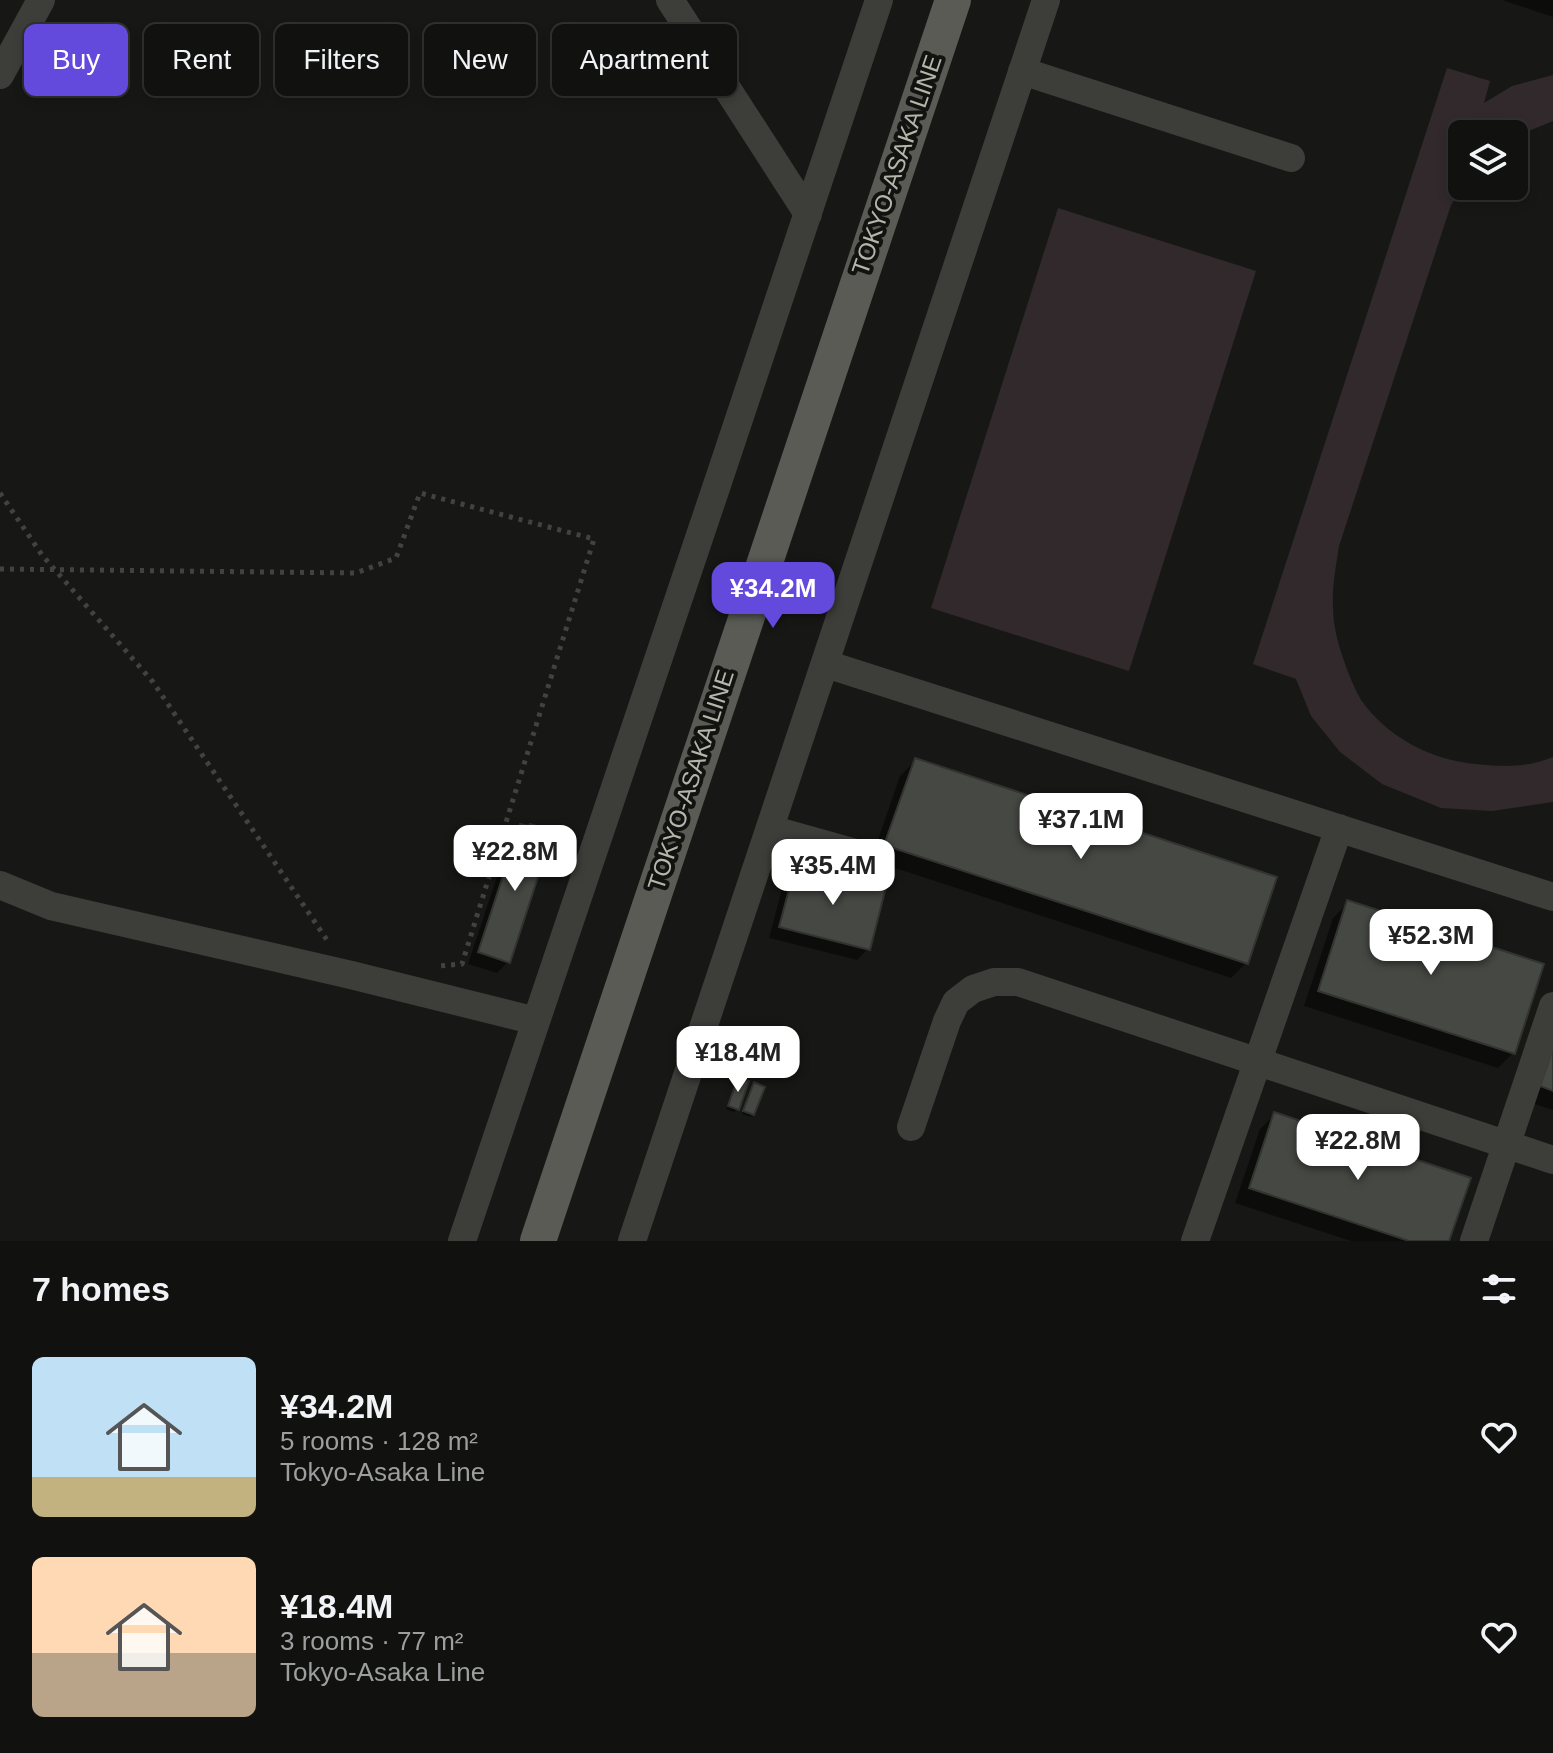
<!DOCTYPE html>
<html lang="en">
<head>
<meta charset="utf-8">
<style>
  body { margin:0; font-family:Arial,sans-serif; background:#1a1b19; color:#f1f3f6; height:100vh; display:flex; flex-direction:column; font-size:30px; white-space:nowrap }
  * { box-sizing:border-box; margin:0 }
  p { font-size:26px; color:#9c9e9f }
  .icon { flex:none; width:44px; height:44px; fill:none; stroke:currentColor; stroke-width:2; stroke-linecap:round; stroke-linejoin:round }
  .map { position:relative; height:1241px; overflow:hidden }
  .details { display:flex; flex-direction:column; background:#111210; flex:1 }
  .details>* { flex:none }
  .top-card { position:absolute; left:24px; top:24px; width:800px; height:72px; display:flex; gap:16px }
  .fabs { position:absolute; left:1448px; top:120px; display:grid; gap:16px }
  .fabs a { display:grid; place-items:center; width:80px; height:80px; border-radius:12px; background:#111210; box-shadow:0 4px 12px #0003,0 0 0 2px #303230; font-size:40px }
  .price { position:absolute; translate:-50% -68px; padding:0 18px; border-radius:16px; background:#fff; color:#222; font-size:26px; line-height:52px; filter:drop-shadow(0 2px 4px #0008) }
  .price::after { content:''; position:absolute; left:50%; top:48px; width:24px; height:18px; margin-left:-12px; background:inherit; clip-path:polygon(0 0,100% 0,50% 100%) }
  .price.current { background:#6449dd; color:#fff }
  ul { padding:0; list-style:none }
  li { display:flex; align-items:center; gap:24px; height:200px; padding:0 32px }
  li span { display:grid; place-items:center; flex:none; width:224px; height:160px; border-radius:12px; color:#555 }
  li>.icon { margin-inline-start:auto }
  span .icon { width:96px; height:96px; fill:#fffc; stroke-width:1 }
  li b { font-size:34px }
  h2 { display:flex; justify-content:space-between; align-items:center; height:96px; padding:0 32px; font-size:34px }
  .pill { padding:0 28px; border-radius:12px; background:#111210; box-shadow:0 4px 12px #0003,0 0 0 2px #303230; font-size:28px; line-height:72px }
  .pill.current { background:#6449dd; color:#fff }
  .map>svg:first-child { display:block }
  .green { fill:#31292c }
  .shadow { fill:#0007 }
  .building { fill:#464843; stroke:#323430; stroke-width:2 }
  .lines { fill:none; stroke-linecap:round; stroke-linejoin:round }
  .path { stroke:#42433e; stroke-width:5; stroke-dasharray:4 6; stroke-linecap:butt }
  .minor { stroke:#3d3e3a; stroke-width:28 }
  .major { stroke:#595b54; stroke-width:36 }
  .labels { text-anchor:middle; stroke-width:8; stroke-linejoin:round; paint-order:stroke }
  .street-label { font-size:24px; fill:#b4b6aa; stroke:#121311 }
</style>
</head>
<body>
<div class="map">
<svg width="1553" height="1241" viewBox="0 0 1553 1241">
  <rect width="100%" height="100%" fill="#171816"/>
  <path class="green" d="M1447 68 1490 81 1484 103 1512 86 1553 75V121L1514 137V134H1462L1463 186 1451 205 1339 546C1336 566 1332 586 1333 607 1333 623 1337 640 1342 655 1347 670 1353 686 1361 700 1387 737 1431 760 1475 764 1504 767 1526 768 1553 757V802L1492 811 1441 808 1382 784 1340 752 1311 716 1296 679 1253 664Z
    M1058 208 1256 271 1129 671 931 608Z"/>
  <path class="shadow" d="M1502 0H1553V17Z
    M915 761 1246 963 1231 978 871 860 900 776Z
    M521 826 508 962 497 973 468 964 510 837Z
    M797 865 868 949 857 960 769 938 785 877Z
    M1348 903 1513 1053 1498 1068 1304 1006 1333 918Z
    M1553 1028V1110L1526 1101Z
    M739 1079 737 1109 734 1112 726 1109 735 1083Z
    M754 1085 753 1114 750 1117 742 1114 751 1088Z
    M1275 1114 1447 1241H1351L1235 1203 1260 1129Z"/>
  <path class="building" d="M915 758 1277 877 1248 964 884 845Z
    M520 824 529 826 530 824 543 828 542 831 552 834 510 963 478 952Z
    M796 863 886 887 870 950 779 927Z
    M1347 900 1544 964 1515 1054 1318 991Z
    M1553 1048V1091L1540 1086Z
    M738 1077 749 1081 739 1110 728 1106Z
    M754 1082 765 1087 754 1115 743 1111Z
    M1274 1112 1471 1178 1449 1241H1409L1249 1188Z"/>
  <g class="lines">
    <path class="path" d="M0 493 42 555 153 682 327 940
      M0 569 356 573 396 558 420 493 594 539 462 964 438 966"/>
    <path class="minor" d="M670 0 808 214
      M1022 71 1291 158
      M0 75 41 0
      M826 664 1553 897
      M770 829 870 857
      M0 885 51 906 351 975 536 1021
      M911 1127 947 1021 956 1002 973 989 994 982H1018L1553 1160
      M462 1241 720 476 879 0
      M632 1241 1046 0
      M1195 1241 1339 828
      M1474 1241 1553 1006"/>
    <path class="major" d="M538 1241 953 0"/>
  </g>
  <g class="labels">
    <g class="street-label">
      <text transform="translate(897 165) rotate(-71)" y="8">TOKYO-ASAKA LINE</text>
      <text transform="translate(691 780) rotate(-72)" y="8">TOKYO-ASAKA LINE</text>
    </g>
  </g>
</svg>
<div class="fabs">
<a><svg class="icon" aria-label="layers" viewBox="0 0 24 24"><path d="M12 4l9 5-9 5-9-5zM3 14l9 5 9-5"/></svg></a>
</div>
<b class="price current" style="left:773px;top:630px">¥34.2M</b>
<b class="price" style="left:1081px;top:861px">¥37.1M</b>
<b class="price" style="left:515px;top:893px">¥22.8M</b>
<b class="price" style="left:833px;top:907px">¥35.4M</b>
<b class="price" style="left:1431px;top:977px">¥52.3M</b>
<b class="price" style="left:738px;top:1094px">¥18.4M</b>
<b class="price" style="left:1358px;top:1182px">¥22.8M</b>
<div class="top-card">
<a class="pill current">Buy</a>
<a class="pill">Rent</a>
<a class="pill">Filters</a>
<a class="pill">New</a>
<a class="pill">Apartment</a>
</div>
</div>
<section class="details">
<h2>7 homes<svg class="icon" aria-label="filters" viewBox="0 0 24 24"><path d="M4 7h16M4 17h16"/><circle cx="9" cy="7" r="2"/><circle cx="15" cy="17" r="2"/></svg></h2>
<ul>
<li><span style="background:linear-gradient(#bfe0f5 75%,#c2b280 0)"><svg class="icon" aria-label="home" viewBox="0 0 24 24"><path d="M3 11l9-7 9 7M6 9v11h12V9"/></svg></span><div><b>¥34.2M</b><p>5 rooms · 128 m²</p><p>Tokyo-Asaka Line</p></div><svg class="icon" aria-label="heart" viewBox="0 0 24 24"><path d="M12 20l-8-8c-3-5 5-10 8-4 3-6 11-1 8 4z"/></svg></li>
<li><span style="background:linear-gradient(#ffd9b3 60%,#b9a48a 0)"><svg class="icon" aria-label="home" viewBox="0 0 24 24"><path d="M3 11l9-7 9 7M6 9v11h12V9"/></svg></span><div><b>¥18.4M</b><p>3 rooms · 77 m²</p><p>Tokyo-Asaka Line</p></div><svg class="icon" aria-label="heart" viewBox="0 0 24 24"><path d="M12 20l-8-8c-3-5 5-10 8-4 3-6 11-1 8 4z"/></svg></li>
</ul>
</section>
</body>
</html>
